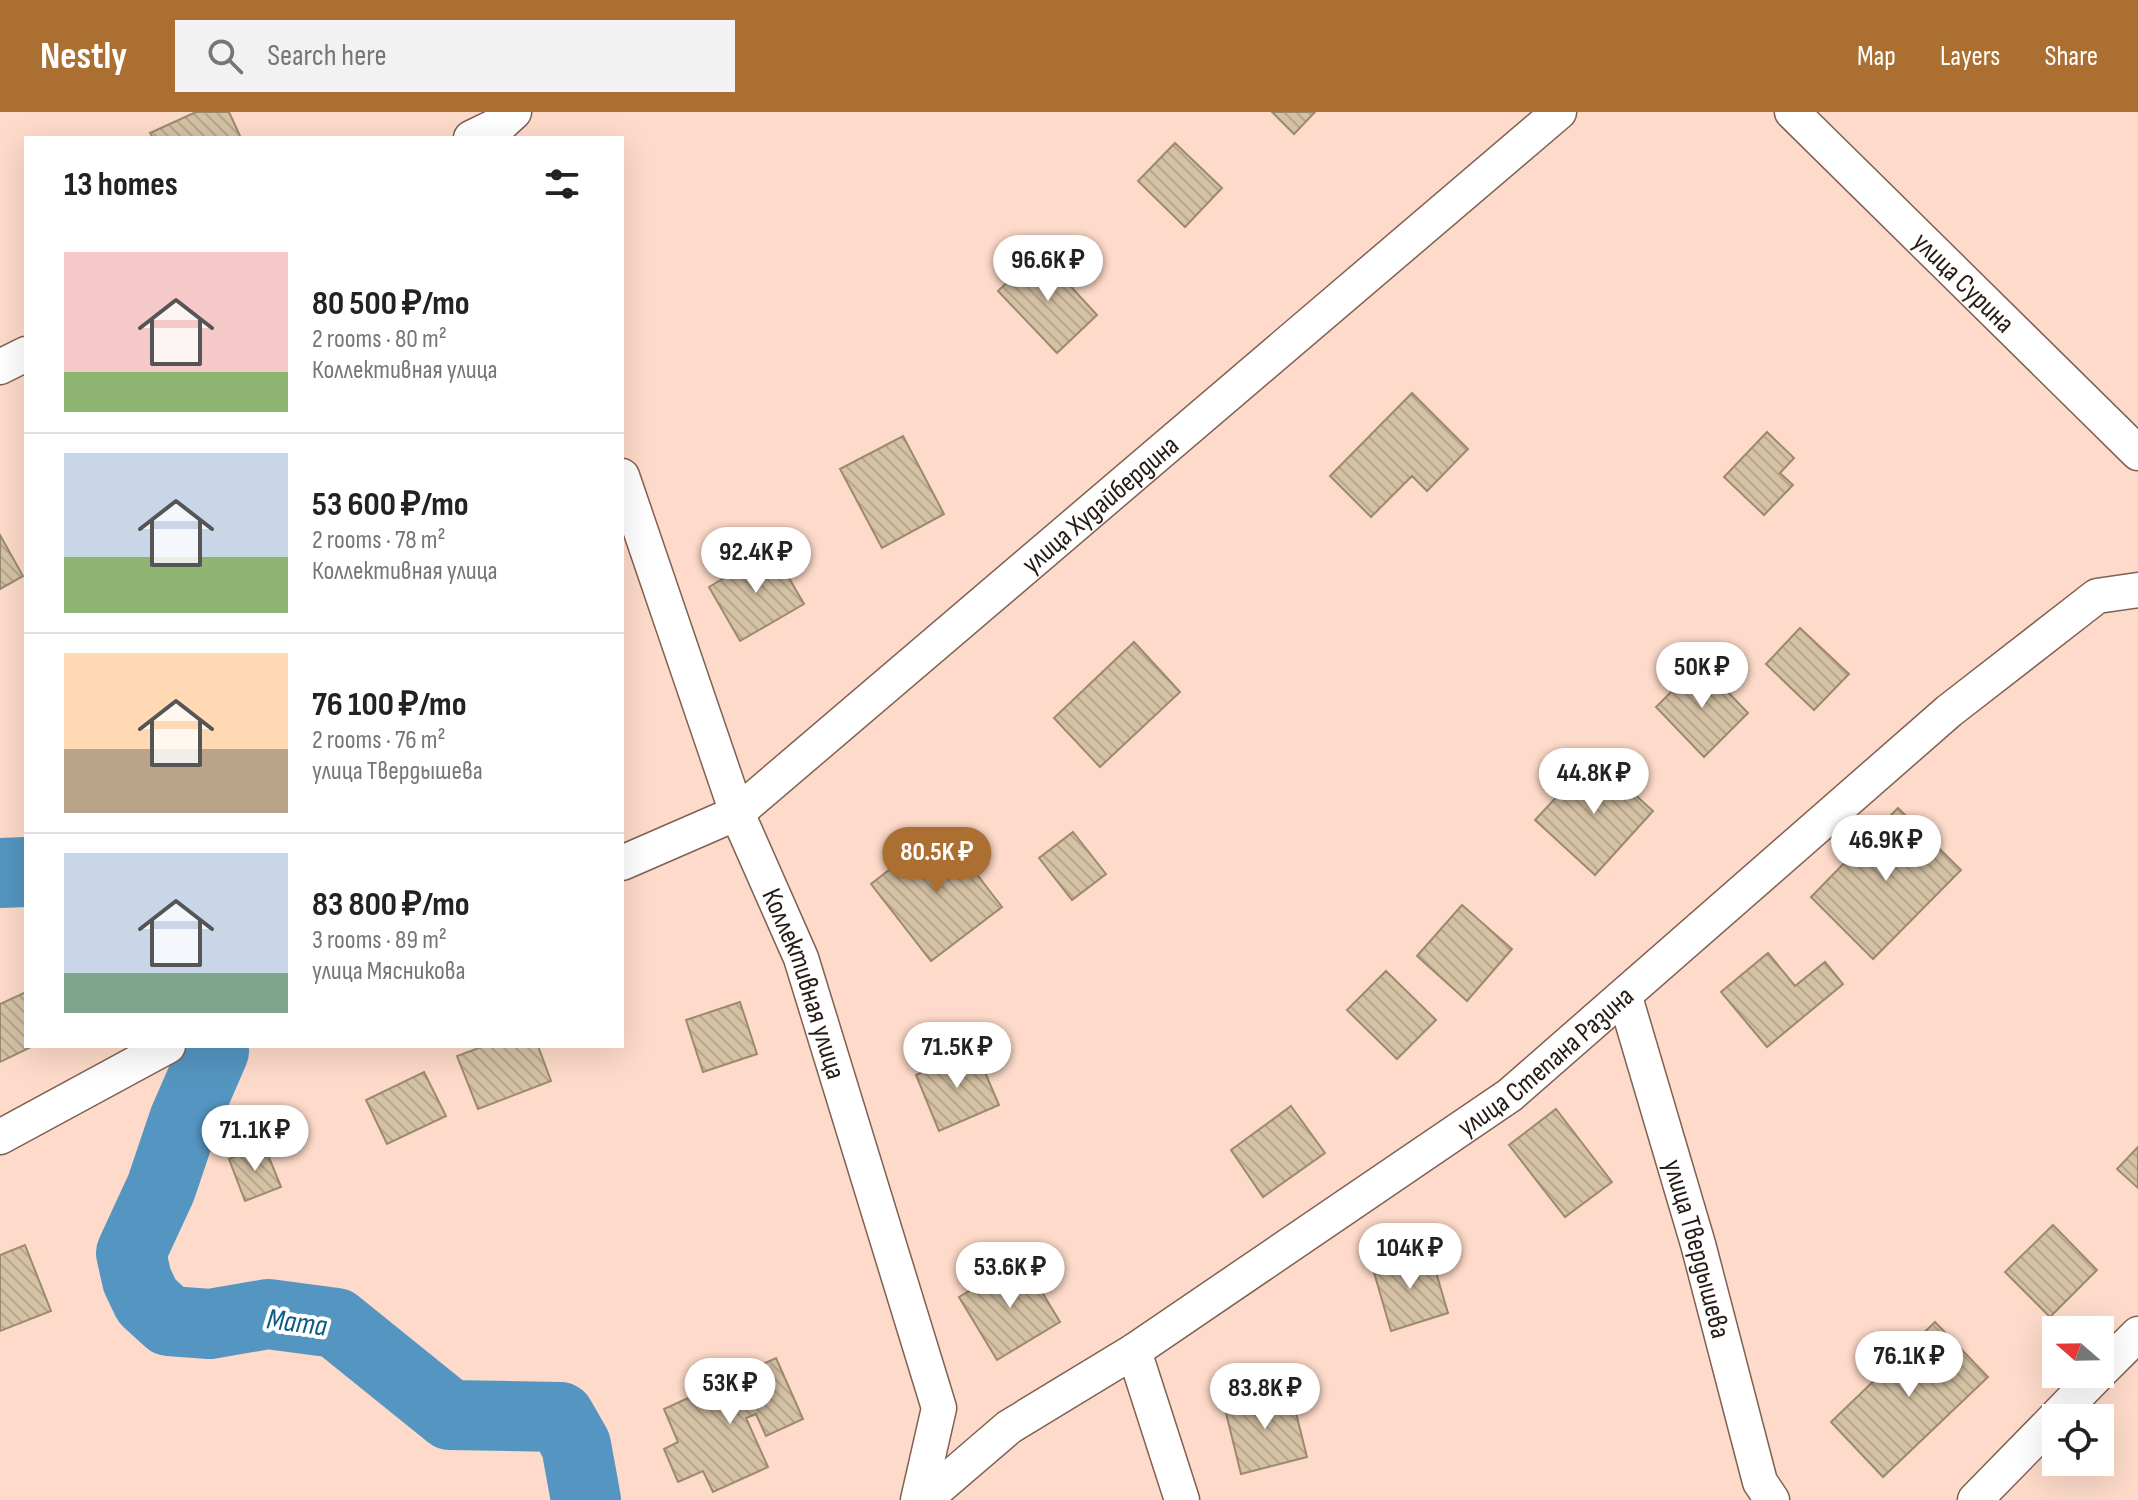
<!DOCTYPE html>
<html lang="en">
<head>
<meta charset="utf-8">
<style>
  body { margin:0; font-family:"Sofia Sans Condensed",sans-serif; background:#f2f2f2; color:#222; height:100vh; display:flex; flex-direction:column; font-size:30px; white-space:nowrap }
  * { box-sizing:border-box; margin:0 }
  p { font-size:26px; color:#767676 }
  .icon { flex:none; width:44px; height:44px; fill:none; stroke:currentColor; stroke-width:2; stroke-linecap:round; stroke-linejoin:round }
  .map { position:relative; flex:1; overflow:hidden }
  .side { position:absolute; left:24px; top:24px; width:600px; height:912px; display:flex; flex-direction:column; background:#fff; border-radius:0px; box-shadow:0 8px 32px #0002 }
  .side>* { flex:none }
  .needle { width:52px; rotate:290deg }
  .fabs { position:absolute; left:2042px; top:1204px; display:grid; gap:16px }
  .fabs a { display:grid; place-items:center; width:72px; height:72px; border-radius:0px; background:#fff; box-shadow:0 8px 32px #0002; font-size:40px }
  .price { position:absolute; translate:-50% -68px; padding:0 18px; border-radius:28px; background:#fff; color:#222; font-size:26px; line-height:52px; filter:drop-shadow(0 2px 4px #0008) }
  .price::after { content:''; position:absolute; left:50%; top:48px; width:24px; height:18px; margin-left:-12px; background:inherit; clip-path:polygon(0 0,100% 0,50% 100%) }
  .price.selected { background:#ac6f32; color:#fff }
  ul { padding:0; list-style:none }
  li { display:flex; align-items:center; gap:24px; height:200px; padding:0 40px }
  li+li { border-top:2px solid #e0e0e0 }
  li span { display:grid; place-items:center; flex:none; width:224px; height:160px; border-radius:0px; color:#555 }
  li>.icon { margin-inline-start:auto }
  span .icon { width:96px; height:96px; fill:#fffc; stroke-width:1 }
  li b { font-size:34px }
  h2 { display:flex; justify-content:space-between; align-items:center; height:96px; padding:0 40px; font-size:34px }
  header { display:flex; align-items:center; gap:48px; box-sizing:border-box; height:112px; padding:0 40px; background:#ac6f32; color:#fff }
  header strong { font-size:38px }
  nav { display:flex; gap:44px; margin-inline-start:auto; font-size:28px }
  .search { width:560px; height:72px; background:#f2f2f2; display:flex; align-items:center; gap:20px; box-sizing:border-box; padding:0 28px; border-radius:0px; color:#767676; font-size:30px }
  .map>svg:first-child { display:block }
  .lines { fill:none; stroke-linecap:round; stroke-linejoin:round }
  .river { stroke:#5495c1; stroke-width:70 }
  .building { fill:url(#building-back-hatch); stroke:#9c8a6e; stroke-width:2 }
  .street-casing { stroke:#7f6152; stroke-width:37 }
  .street { stroke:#fff; stroke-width:34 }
  .labels { text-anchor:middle; stroke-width:8; stroke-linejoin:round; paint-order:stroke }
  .street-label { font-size:28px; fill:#271b15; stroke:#fff }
  .water-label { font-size:30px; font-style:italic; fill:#085b86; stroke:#fff }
</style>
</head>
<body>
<header>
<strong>Nestly</strong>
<div class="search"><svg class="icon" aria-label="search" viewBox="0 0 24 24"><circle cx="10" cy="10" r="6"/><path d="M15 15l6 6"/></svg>Search here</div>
<nav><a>Map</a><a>Layers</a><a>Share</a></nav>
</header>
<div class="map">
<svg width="2138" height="1388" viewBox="0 0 2138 1388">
  <defs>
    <pattern id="building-back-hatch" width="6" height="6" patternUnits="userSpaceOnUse" patternTransform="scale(2)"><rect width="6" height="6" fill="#d5c2a5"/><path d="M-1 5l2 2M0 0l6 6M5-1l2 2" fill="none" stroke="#b7a68d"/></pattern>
  </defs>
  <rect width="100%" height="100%" fill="#fddac9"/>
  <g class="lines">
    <path class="river" d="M0 761 26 760
      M212 934 214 939 184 1008 161 1076 131 1141 137 1168 147 1189 169 1209 210 1212 268 1202 336 1211 450 1303 560 1305 576 1333 586 1388"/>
  </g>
  <path class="building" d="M196 0H229L241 26H153L150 21Z
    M1272 0H1315L1294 22Z
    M1175 31 1222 76 1185 115 1138 69Z
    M1039 140 1097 203 1057 241 998 179Z
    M1412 281 1468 337 1427 379 1412 364 1371 405 1330 364Z
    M1767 320 1794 346 1780 361 1793 373 1764 403 1724 365Z
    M903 324 944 402 882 436 840 357Z
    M0 423 23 464 0 477Z
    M772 437 804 492 740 529 709 475Z
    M1800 516 1849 562 1814 598 1766 552Z
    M1134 530 1180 580 1100 655 1054 606Z
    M1700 551 1748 601 1704 645 1656 595Z
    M1594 645 1653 699 1595 763 1535 708Z
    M1898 696 1961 758 1873 847 1811 785Z
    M942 717 1002 795 931 849 871 772Z
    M1073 720 1106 762 1072 788 1039 746Z
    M1462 793 1512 837 1467 889 1417 844Z
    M1768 841 1795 874 1825 850 1843 872 1767 935 1721 880Z
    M1386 859 1436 908 1397 947 1347 898Z
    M26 880V934H33L0 950V892Z
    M740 890 757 942 703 960 686 908Z
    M484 934H538L551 969 478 997 457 944Z
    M975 937 999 993 939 1019 916 963Z
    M424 960 446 1004 387 1032 366 988Z
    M1291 994 1325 1041 1263 1085 1231 1038Z
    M1556 997 1612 1070 1565 1105 1509 1033Z
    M264 1033 281 1075 245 1089 229 1047Z
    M2138 1035V1076L2117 1057Z
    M2053 1113 2097 1158 2050 1205 2005 1160Z
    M25 1133 51 1199 0 1219V1143Z
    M1430 1140 1448 1201 1391 1219 1373 1157Z
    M1022 1147 1060 1210 997 1248 959 1185Z
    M1935 1210 1988 1265 1883 1365 1831 1310Z
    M776 1246 803 1307 766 1324 756 1302 746 1306 768 1355 713 1380 703 1359 678 1370 664 1337 678 1330 664 1297Z
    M1290 1277 1307 1345 1241 1362 1224 1293Z"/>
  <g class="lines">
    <defs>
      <g id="street">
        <path id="s1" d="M1792 0 2138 341"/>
        <path d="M471 26 502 11 514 0"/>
        <path d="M0 255 26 242"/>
        <path id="s2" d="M622 364 737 701 801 846 939 1296 918 1388"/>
        <path id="s3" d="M622 751 737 701 1559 0"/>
        <path id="s4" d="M1625 885 1698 1132 1760 1370 1772 1388"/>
        <path d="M0 1025 168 934"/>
        <path d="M1134 1239 1182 1388"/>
        <path d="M2100 1260 2138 1222"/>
        <path id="s5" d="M924 1388 1009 1315 1134 1239 1510 983 1949 599 2097 484 2138 478"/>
        <path d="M1975 1388 2098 1262"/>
      </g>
    </defs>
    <use href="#street" class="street-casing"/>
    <use href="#street" class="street"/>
  </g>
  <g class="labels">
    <g class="street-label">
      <text dy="10" stroke="none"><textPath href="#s1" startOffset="242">улица Сурина</textPath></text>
      <text dy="10" stroke="none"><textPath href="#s3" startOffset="602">улица Худайбердина</textPath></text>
      <text dy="10" stroke="none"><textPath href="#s2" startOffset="540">Коллективная улица</textPath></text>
      <text dy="10" stroke="none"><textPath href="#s5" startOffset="762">улица Степана Разина</textPath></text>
      <text dy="10" stroke="none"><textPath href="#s4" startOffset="262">улица Твердышева</textPath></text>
    </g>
    <g class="water-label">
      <text transform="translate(297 1210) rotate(7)" y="10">Мата</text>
    </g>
  </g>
</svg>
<div class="fabs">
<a><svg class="needle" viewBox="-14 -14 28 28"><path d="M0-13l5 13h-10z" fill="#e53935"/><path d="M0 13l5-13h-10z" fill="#767676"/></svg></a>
<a><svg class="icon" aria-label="locate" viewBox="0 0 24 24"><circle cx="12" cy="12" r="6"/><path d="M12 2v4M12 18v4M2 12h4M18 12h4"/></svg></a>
</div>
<b class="price" style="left:1048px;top:191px">96.6K ₽</b>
<b class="price" style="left:756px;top:483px">92.4K ₽</b>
<b class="price" style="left:1702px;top:598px">50K ₽</b>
<b class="price" style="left:1594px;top:704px">44.8K ₽</b>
<b class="price" style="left:1886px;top:771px">46.9K ₽</b>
<b class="price selected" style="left:937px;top:783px">80.5K ₽</b>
<b class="price" style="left:957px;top:978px">71.5K ₽</b>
<b class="price" style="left:255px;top:1061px">71.1K ₽</b>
<b class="price" style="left:1410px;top:1179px">104K ₽</b>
<b class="price" style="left:1010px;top:1198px">53.6K ₽</b>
<b class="price" style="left:1909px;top:1287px">76.1K ₽</b>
<b class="price" style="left:730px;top:1314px">53K ₽</b>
<b class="price" style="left:1265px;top:1319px">83.8K ₽</b>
<section class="side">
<h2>13 homes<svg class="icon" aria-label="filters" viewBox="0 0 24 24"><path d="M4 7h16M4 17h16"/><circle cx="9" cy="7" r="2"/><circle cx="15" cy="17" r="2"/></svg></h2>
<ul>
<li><span style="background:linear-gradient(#f6c9c9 75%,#8fb573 0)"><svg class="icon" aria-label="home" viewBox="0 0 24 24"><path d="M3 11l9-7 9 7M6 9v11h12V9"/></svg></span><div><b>80 500 ₽/mo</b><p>2 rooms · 80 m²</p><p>Коллективная улица</p></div></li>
<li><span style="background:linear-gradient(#c9d6e8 65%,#8fb573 0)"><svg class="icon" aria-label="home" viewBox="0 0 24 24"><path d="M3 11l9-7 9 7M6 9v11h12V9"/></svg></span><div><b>53 600 ₽/mo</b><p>2 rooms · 78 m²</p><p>Коллективная улица</p></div></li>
<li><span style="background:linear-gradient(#ffd9b3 60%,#b9a48a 0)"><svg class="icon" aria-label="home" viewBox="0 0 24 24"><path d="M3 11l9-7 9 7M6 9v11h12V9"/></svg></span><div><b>76 100 ₽/mo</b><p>2 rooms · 76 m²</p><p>улица Твердышева</p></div></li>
<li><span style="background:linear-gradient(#c9d6e8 75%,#7fa58c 0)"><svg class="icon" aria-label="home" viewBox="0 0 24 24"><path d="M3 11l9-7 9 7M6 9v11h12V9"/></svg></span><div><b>83 800 ₽/mo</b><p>3 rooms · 89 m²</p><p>улица Мясникова</p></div></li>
</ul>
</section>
</div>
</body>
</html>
